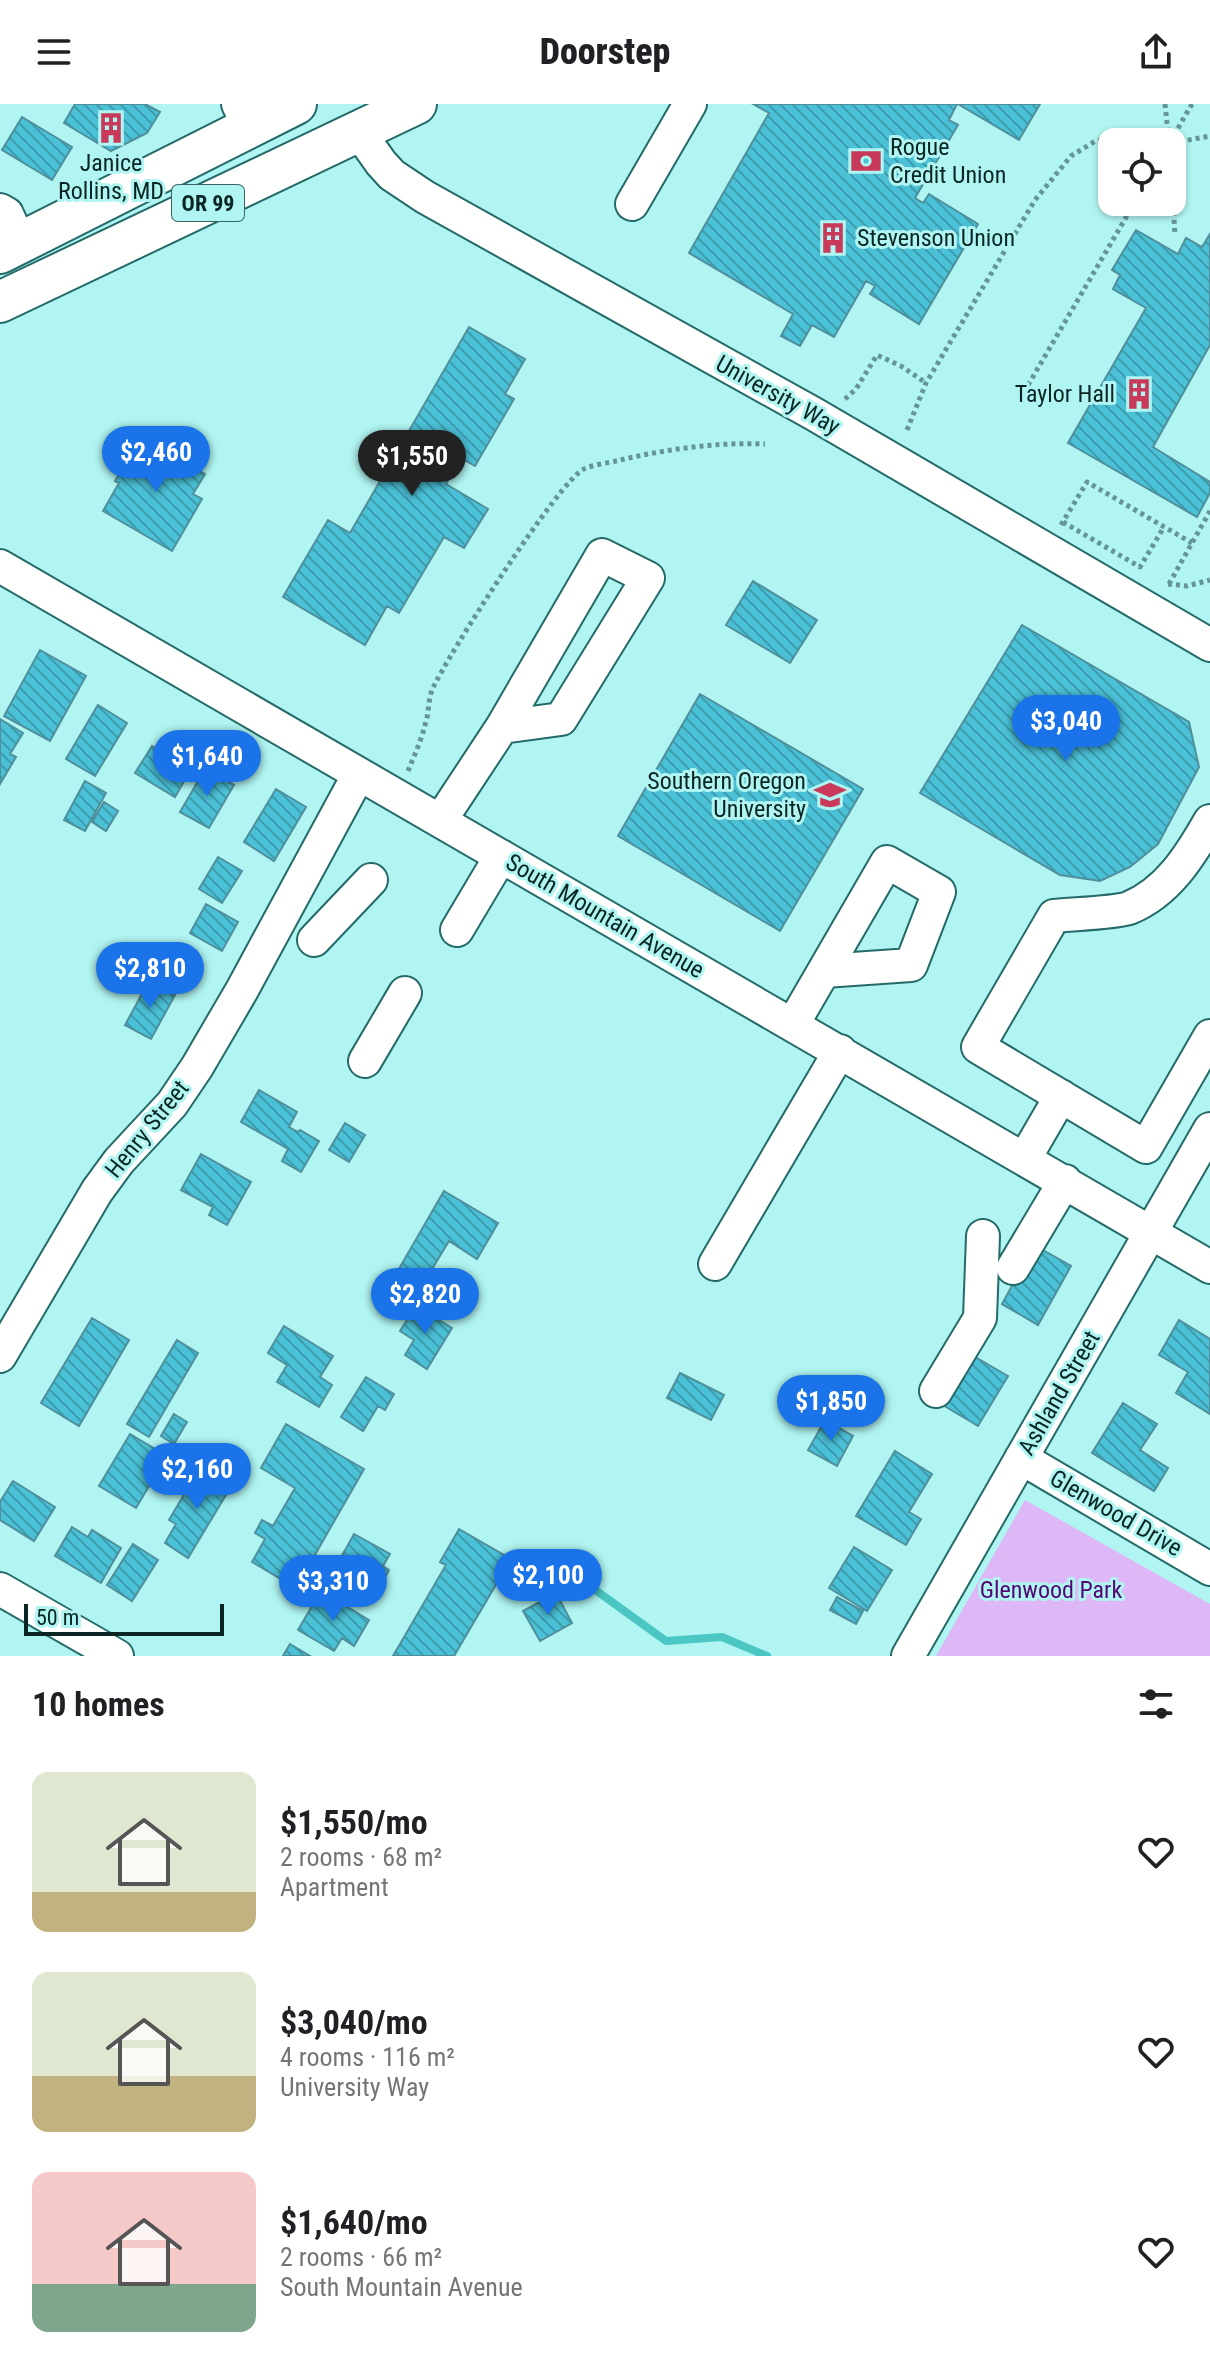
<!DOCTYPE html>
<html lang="en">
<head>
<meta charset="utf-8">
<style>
  body { margin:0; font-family:"Roboto Condensed",sans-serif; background:#f2f2f2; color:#202124; height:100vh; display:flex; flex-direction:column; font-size:30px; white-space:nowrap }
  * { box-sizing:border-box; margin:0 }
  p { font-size:26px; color:#757577 }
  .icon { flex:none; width:44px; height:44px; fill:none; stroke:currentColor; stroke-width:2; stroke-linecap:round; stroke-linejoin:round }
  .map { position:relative; height:1552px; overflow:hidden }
  .drawer { display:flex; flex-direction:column; background:#fff; flex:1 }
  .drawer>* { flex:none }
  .tools { position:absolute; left:1098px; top:24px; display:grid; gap:16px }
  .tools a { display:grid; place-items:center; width:88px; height:88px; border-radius:16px; background:#fff; box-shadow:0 2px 6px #0004; font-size:40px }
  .scale { position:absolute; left:24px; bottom:20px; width:200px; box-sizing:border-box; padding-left:8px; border:4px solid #092625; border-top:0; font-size:22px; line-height:28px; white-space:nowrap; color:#092625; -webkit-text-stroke:6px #b0f5f1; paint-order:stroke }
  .price { position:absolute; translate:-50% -68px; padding:0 18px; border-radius:28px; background:#1a73e8; color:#fff; font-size:26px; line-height:52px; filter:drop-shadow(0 2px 4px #0008) }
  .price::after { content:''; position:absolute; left:50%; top:48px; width:24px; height:18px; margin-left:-12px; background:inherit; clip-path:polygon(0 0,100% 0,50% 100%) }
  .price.current { background:#222; color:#fff }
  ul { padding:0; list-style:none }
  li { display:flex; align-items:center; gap:24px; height:200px; padding:0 32px }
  li span { display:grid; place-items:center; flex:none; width:224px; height:160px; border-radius:16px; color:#555 }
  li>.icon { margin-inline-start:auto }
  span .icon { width:96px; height:96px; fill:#fffc; stroke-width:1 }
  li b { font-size:34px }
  h2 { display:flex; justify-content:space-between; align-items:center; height:96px; padding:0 32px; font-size:34px }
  header { display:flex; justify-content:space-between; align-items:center; height:104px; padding:0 32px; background:#fff; font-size:36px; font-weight:800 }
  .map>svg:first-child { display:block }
  .green { fill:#deb8f6 }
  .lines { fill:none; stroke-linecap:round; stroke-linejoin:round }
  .stream { stroke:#4bc6c2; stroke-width:8 }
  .building { fill:url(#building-back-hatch); stroke:#4f8f9c; stroke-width:2 }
  .minor-casing { stroke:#246a68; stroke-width:36 }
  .major-casing { stroke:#246a68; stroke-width:44 }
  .path { stroke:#649694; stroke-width:5; stroke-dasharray:4 4; stroke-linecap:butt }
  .minor { stroke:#fff; stroke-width:32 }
  .major { stroke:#fff; stroke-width:40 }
  .labels { text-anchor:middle; stroke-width:6; stroke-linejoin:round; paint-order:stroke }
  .shield { fill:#b0f5f1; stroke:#3b6462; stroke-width:2 }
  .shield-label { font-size:22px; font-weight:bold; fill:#092625 }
  .poi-label { font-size:24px; fill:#092625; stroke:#b0f5f1; text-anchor:start }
  .street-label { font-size:24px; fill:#092625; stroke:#b0f5f1 }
  .park-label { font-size:24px; fill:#530473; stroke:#b0f5f1 }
</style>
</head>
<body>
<header><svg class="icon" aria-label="menu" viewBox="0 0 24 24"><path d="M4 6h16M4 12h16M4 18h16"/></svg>Doorstep<svg class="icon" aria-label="share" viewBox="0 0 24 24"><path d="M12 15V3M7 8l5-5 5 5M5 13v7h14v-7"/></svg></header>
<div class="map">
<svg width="1210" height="1552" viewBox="0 0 1210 1552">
  <defs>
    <pattern id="building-back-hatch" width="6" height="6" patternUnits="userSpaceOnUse" patternTransform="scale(2)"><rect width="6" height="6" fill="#4bc1d7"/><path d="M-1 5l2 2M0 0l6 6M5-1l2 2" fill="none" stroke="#3d9dae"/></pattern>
  </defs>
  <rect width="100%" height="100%" fill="#b0f5f1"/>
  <path class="green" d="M1025 1396 1210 1500V1552H936Z"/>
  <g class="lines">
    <path class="stream" d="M594 1485 666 1537 722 1533 767 1552"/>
  </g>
  <path class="building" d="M75 0H145L160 8 147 29 111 47 64 19Z
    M753 0H957L949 16 958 21 915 94 923 99 929 90 978 120 919 220 870 190 875 182 866 177 834 233 812 221 800 242 781 232 793 210 689 149 769 9Z
    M958 0H1040L1019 36Z
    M22 13 72 43 52 76 2 46Z
    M1136 126 1178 150 1186 134 1202 143 1210 130V241L1153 343 1210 378V389L1197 413 1068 339 1146 204 1113 185 1120 171 1112 166Z
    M469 223 525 255 505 290 514 295 475 362 461 354 446 380 488 405 464 444 444 433 399 509 387 502 365 541 283 493 328 416 350 429Z
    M143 336 154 342 163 340 173 347 176 353 205 370 193 390 202 395 172 447 103 407 119 379 115 377 130 352 133 354Z
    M753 477 817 516 790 559 726 521Z
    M1022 521 1189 618 1199 663 1158 740 1130 763 1100 777 1060 771 920 689Z
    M40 546 86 572 50 637 4 612Z
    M700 590 863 685 780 827 618 732Z
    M98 601 127 619 95 672 66 655Z
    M0 615 23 629 10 650 16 653 0 680Z
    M152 642 191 665 175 693 135 669Z
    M205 665 234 681 209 724 180 708Z
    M85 677 106 689 85 727 64 716Z
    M276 685 306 703 274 757 244 738Z
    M104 698 118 707 106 727 92 718Z
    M218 753 242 767 222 799 199 785Z
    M206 800 238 818 222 847 190 829Z
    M149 877 175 891 151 935 125 921Z
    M259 986 297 1008 289 1023 298 1028 300 1026 319 1037 301 1068 282 1057 288 1045 241 1018Z
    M345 1019 365 1031 349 1058 329 1046Z
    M201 1050 251 1078 227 1121 209 1111 213 1103 181 1086Z
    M444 1087 498 1119 477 1155 449 1137 420 1185 396 1170Z
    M1034 1141 1071 1162 1038 1221 1002 1200Z
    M416 1202 452 1224 427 1265 405 1251 414 1236 400 1227Z
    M92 1214 129 1236 79 1322 41 1299Z
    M1179 1216 1210 1235V1310L1176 1289 1188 1268 1159 1251Z
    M284 1222 333 1252 320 1273 332 1281 319 1303 277 1278 287 1261 268 1249Z
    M177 1236 198 1249 149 1333 127 1320Z
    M970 1250 1008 1272 978 1322 941 1300Z
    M680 1269 724 1291 711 1316 667 1294Z
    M366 1273 394 1290 385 1306 378 1302 363 1327 341 1313Z
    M1123 1299 1157 1320 1140 1346 1168 1364 1154 1387 1092 1349Z
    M174 1310 187 1318 174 1340 161 1332Z
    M825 1316 853 1332 837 1362 808 1346Z
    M286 1320 364 1365 296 1484 252 1458 265 1435 255 1429 262 1416 273 1422 295 1384 261 1364Z
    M130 1330 167 1352 136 1404 99 1382Z
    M895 1347 932 1370 909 1408 921 1415 906 1441 856 1412Z
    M201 1362 232 1381 188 1454 165 1439 176 1420 169 1416Z
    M13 1377 55 1403 34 1437 0 1416V1398Z
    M72 1423 88 1433 92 1426 121 1444 101 1479 55 1452Z
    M459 1425 511 1455 454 1552H393L446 1461 440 1458Z
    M354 1430 390 1450 383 1462 389 1466 375 1492 356 1481 353 1486 330 1473Z
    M133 1440 158 1456 132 1497 107 1481Z
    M854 1443 892 1466 867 1507 829 1484Z
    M321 1487 369 1516 354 1542 342 1534 334 1547 298 1526Z
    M556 1489 572 1519 540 1537 523 1507Z
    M837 1493 863 1507 856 1520 830 1506Z
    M290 1540 310 1552H283Z"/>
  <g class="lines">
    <defs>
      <path id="minor" d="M238 0 249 23
        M359 28 381 59 392 71 425 93 814 310 1210 541
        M632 100 690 0
        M0 106 7 110 20 139
        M0 462 1210 1163
        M440 717 502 623 602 451 648 474 561 615 502 623
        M1210 717C1190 752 1168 788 1129 804 1115 809 1071 810 1054 812L978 943 1146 1043 1210 932
        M457 826 501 752
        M314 836 371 776
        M793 920 887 758 939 788 911 861 824 867
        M365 957 405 889
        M1025 1054 1061 992
        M715 1160 840 947
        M1013 1164 1065 1077
        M0 1252 97 1087 119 1057 172 1000 197 963 242 886 359 670
        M936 1287 980 1214 983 1132
        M1021 1354 1210 1465
        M0 1485 117 1552
        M908 1552 1210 1025"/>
      <path id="major" d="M0 149 296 0
        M0 198 416 0"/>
    </defs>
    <use href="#minor" class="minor-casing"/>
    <use href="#major" class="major-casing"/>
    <path class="path" d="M1165 0 1169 37
      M1170 38 1192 0
      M1172 39 1210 32
      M1172 84 1175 131
      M1024 288 1135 98
      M845 295 856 285 877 251 901 262 926 279
      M907 326 926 279 1035 96 1071 52 1097 36 1150 38
      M1063 418 1140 463 1164 423
      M1061 421 1087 378 1192 439
      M1168 480 1187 482 1210 476
      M1169 480 1210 407
      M408 667C414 652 421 637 425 621 429 610 428 597 432 586 446 554 560 375 584 365 595 360 609 359 620 356 668 345 716 338 765 340"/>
    <use href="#minor" class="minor"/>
    <use href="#major" class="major"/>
  </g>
  <defs>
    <symbol id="building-bare" viewBox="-9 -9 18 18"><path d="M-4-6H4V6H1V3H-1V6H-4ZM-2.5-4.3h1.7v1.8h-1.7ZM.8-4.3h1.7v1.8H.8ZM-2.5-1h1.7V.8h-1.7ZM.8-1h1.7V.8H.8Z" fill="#c93959" stroke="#b0f5f1" stroke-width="2.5" paint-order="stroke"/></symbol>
    <symbol id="bank-bare" viewBox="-9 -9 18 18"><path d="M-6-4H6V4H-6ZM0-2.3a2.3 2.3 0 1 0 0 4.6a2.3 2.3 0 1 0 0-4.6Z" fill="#c93959" stroke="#b0f5f1" stroke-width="2.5" paint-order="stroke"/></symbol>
    <symbol id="university-bare" viewBox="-9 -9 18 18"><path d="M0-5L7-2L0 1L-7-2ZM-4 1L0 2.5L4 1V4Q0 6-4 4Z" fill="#c93959" stroke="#b0f5f1" stroke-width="2.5" paint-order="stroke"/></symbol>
  </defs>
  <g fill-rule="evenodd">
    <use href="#building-bare" x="89" y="2" width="44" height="44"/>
    <use href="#bank-bare" x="844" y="35" width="44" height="44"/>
    <use href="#building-bare" x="811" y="112" width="44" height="44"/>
    <use href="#building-bare" x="1117" y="268" width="44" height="44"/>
    <use href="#university-bare" x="808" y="669" width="44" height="44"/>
  </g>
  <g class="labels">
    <rect class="shield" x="172" y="81" width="72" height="36" rx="6"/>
    <g class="shield-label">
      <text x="208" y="107">OR 99</text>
    </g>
    <g class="poi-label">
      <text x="890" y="51">Rogue<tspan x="890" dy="28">Credit Union</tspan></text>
      <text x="111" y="67" text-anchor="middle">Janice<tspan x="111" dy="28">Rollins, MD</tspan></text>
      <text x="857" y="142">Stevenson Union</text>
      <text x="1115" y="298" text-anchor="end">Taylor Hall</text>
      <text x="806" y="685" text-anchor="end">Southern Oregon<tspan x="806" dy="28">University</tspan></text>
    </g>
    <g class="street-label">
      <text transform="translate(778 291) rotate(29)" y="8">University Way</text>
      <text transform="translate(605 812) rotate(30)" y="8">South Mountain Avenue</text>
      <text transform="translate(147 1025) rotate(-51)" y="8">Henry Street</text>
      <text transform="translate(1059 1289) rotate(-60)" y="8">Ashland Street</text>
      <text transform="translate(1116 1409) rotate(30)" y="8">Glenwood Drive</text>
    </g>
    <g class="park-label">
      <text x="1051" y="1494">Glenwood Park</text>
    </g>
  </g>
</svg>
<div class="tools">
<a><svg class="icon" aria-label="locate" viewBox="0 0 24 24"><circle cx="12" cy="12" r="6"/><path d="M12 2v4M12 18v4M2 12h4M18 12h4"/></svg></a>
</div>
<div class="scale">50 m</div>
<b class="price" style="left:156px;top:390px">$2,460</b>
<b class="price current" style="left:412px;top:394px">$1,550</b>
<b class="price" style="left:1066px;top:659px">$3,040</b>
<b class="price" style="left:207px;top:694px">$1,640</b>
<b class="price" style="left:150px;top:906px">$2,810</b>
<b class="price" style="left:425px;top:1232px">$2,820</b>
<b class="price" style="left:831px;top:1339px">$1,850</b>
<b class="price" style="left:197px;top:1407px">$2,160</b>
<b class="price" style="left:548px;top:1513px">$2,100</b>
<b class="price" style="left:333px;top:1519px">$3,310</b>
</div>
<section class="drawer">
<h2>10 homes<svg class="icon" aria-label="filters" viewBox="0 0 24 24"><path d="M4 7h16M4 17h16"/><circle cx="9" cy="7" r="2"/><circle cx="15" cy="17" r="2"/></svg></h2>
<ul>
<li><span style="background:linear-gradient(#dfe7d0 75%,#c2b280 0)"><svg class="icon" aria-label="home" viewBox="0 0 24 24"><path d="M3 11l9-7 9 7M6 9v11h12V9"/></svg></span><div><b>$1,550/mo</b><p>2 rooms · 68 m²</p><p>Apartment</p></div><svg class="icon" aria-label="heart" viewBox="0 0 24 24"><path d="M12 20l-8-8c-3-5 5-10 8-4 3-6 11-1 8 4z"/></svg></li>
<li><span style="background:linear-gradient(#dfe7d0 65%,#c2b280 0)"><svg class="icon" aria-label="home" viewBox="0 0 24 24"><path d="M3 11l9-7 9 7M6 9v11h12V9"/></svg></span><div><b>$3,040/mo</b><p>4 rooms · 116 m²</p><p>University Way</p></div><svg class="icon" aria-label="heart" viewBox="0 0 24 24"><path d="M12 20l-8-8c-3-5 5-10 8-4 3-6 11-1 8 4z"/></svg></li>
<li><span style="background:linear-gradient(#f6c9c9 70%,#7fa58c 0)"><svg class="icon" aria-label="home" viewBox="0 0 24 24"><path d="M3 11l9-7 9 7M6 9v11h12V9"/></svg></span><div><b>$1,640/mo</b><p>2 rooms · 66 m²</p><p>South Mountain Avenue</p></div><svg class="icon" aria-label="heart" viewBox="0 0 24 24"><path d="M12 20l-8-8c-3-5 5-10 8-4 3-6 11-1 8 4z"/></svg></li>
</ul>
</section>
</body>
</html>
